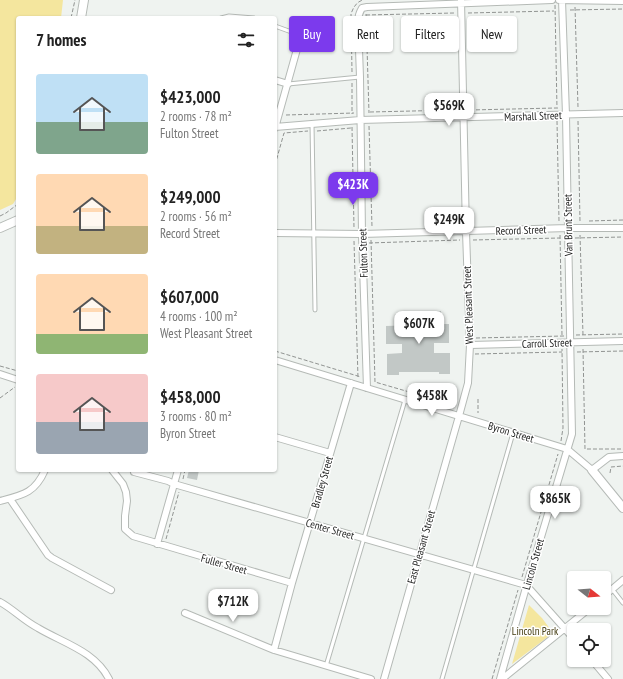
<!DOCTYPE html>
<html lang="en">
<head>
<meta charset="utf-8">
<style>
  body { margin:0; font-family:"PT Sans Narrow",sans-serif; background:#f2f2f2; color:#222; height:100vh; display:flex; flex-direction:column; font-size:15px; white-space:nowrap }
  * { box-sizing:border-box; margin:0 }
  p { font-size:13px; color:#767676 }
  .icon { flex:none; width:22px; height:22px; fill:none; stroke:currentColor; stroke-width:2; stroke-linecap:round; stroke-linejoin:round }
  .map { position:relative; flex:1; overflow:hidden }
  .sheet { position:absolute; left:16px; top:16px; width:261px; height:456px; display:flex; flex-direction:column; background:#fff; border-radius:4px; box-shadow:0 1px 3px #0004 }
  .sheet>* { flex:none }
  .banner { position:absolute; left:289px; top:16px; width:274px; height:36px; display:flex; gap:8px }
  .needle { width:26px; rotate:107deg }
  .buttons { position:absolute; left:567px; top:571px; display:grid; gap:8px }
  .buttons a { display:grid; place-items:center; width:44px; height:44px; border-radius:4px; background:#fff; box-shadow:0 1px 3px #0004; font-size:20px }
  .price { position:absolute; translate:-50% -34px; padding:0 9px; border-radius:8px; background:#fff; color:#222; font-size:13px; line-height:26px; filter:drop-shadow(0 1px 2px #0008) }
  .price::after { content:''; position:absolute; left:50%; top:24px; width:12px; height:9px; margin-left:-6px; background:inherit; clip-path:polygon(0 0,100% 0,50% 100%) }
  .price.current { background:#7c3aed; color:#fff }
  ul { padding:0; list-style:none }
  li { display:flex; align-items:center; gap:12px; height:100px; padding:0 20px }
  li span { display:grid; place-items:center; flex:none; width:112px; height:80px; border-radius:4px; color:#555 }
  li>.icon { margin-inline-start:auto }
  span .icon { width:48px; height:48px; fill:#fffc; stroke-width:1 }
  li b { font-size:17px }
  h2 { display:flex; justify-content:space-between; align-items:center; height:48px; padding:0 20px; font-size:17px }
  .pill { padding:0 14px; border-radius:4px; background:#fff; box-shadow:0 1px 3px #0004; font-size:14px; line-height:36px }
  .pill.current { background:#7c3aed; color:#fff }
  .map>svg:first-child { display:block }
  .green { fill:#f4e69e }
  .building { fill:#c2c8c6 }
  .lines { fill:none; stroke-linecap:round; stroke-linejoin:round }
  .lane-casing { stroke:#b5bab6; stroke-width:5 }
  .street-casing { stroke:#b5bab6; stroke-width:8 }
  .secondary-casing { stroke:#b5bab6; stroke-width:10 }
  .path { stroke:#919492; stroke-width:1; stroke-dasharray:4 2; stroke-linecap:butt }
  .lane { stroke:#fff; stroke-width:3 }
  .street { stroke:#fff; stroke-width:6 }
  .secondary { stroke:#fff; stroke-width:8 }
  .labels { text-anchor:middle; stroke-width:3; stroke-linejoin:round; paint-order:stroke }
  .street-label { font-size:11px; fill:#1e1f1e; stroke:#fff }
  .park-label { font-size:11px; fill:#433b10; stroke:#fff }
</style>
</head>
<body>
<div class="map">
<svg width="623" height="679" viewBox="0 0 623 679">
  <rect width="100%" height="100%" fill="#eff3f0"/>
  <path class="green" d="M0 0H63L61 18H18V196L13 204 0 210Z
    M529 605 542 618 553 633 512 664Z"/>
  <path class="building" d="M441 311V324H449V343H434V353H450V374H439V372H399V375H387V354L402 353V344H386V326L415 325 414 312Z
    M189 470H199L197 480 187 478Z"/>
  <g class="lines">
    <defs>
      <path id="lane" d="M221 18 229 16 254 18
        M275 26 297 34 300 39 299 42
        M288 84 360 77
        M312 124 315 310
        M612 589 623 603
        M326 666 405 400
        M442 679 513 433"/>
      <path id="street" d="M559 0 623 1
        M275 80 288 84
        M275 127 360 120 623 113
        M275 128 299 42
        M275 233 362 234 568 228H623
        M470 345 623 341
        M275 360 567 449 592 470 609 457 623 456
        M0 374 18 380
        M367 388 362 234 360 77 358 22C358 17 359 13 362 8L367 7 552 0
        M275 437 330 453
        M112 470 123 484 126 492 127 501 125 516V529L133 536 292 583
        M134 472 168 481 174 484 526 585
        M10 499 48 555 52 558 111 590
        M0 501C23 495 35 493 45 470
        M157 544 178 470
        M526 585 574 639
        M604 596 623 580
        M0 602C13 609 24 621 38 628 63 643 95 651 109 679
        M185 613 274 650 371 679
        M274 650 292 583 351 383
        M592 660 608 679
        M384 679 459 416 468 383 470 345 466 232 461 0
        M500 679 529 577 572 434 568 228 566 115 562 0
        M502 679 590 608"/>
      <path id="secondary" d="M81 18 84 0
        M0 228 18 220
        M592 470 623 508"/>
    </defs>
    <use href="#lane" class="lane-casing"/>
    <use href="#street" class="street-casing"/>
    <use href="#secondary" class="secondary-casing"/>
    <path class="path" d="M555 5 557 109
      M575 7 578 107
      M570 10 623 9
      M468 13 554 11
      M366 14 369 113
      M366 15 454 13
      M71 18 75 0
      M352 72 351 14C353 8 356 2 363 0
      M352 83V114
      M470 110 556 108
      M370 112 456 110
      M286 115 354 113
      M557 121 559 221
      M578 121 580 221
      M369 126 372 227
      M352 127 354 228
      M317 131 351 128
      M275 165 284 133 308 131
      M0 216 6 213 18 204
      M589 221 623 220
      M560 235 562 335
      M580 235 583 335
      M575 238 623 237
      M371 240 375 382 454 405
      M473 240 560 238
      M354 241 358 378
      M369 243 460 240
      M576 335 623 334
      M476 338 564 336
      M583 349 585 449H623
      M275 351 361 377
      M577 352 623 351
      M475 354 562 352
      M0 366 18 371
      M0 398 15 387
      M478 399V413
      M561 441 563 428 562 349
      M610 473 611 467 623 466
      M183 479 185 470
      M166 539 179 492
      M522 577 558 454
      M492 679 518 590"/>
    <use href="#lane" class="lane"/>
    <use href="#street" class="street"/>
    <use href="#secondary" class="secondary"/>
  </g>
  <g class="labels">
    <g class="street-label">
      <text transform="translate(533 116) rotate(-2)" y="4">Marshall Street</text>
      <text transform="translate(568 225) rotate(-91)" y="4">Van Brunt Street</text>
      <text transform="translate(521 230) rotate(-2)" y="4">Record Street</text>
      <text transform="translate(363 253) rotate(-92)" y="4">Fulton Street</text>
      <text transform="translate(468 305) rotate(-92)" y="4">West Pleasant Street</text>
      <text transform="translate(547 343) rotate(-2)" y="4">Carroll Street</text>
      <text transform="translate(511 432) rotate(17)" y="4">Byron Street</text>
      <text transform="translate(322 482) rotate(-74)" y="4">Bradley Street</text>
      <text transform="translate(330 529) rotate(16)" y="4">Center Street</text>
      <text transform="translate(421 547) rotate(-74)" y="4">East Pleasant Street</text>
      <text transform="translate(224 564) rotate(16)" y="4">Fuller Street</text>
      <text transform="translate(533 564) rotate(-74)" y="4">Lincoln Street</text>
    </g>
    <g class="park-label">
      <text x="535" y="635">Lincoln Park</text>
    </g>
  </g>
</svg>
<div class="buttons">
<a><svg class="needle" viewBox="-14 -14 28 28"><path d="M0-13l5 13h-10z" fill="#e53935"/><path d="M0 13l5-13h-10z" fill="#767676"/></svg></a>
<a><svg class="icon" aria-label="locate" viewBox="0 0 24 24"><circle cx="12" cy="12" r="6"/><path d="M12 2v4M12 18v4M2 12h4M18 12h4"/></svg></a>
</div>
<b class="price" style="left:449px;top:127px">$569K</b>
<b class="price current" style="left:353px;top:206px">$423K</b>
<b class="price" style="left:449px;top:241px">$249K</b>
<b class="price" style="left:419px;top:345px">$607K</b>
<b class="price" style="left:432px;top:417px">$458K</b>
<b class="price" style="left:555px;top:520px">$865K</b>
<b class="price" style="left:233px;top:623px">$712K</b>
<div class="banner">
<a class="pill current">Buy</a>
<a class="pill">Rent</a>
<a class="pill">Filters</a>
<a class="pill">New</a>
</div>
<section class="sheet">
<h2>7 homes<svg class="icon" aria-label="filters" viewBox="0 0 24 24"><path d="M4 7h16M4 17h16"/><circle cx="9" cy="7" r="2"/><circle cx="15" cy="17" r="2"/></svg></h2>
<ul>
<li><span style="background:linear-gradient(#bfe0f5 60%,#7fa58c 0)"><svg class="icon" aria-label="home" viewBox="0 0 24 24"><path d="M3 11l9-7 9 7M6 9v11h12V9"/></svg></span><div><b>$423,000</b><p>2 rooms · 78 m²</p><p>Fulton Street</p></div></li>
<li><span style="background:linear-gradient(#ffd9b3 65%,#c2b280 0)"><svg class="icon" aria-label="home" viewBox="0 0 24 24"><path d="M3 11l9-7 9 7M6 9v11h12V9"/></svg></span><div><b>$249,000</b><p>2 rooms · 56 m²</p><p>Record Street</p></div></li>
<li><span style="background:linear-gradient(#ffd9b3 75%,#8fb573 0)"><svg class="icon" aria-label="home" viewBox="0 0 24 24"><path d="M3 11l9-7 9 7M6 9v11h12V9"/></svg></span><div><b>$607,000</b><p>4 rooms · 100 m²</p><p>West Pleasant Street</p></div></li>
<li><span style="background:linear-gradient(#f6c9c9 60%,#9aa5b1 0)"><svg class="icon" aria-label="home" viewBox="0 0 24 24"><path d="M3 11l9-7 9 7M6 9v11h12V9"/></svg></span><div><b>$458,000</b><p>3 rooms · 80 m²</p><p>Byron Street</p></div></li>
</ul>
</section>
</div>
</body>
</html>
